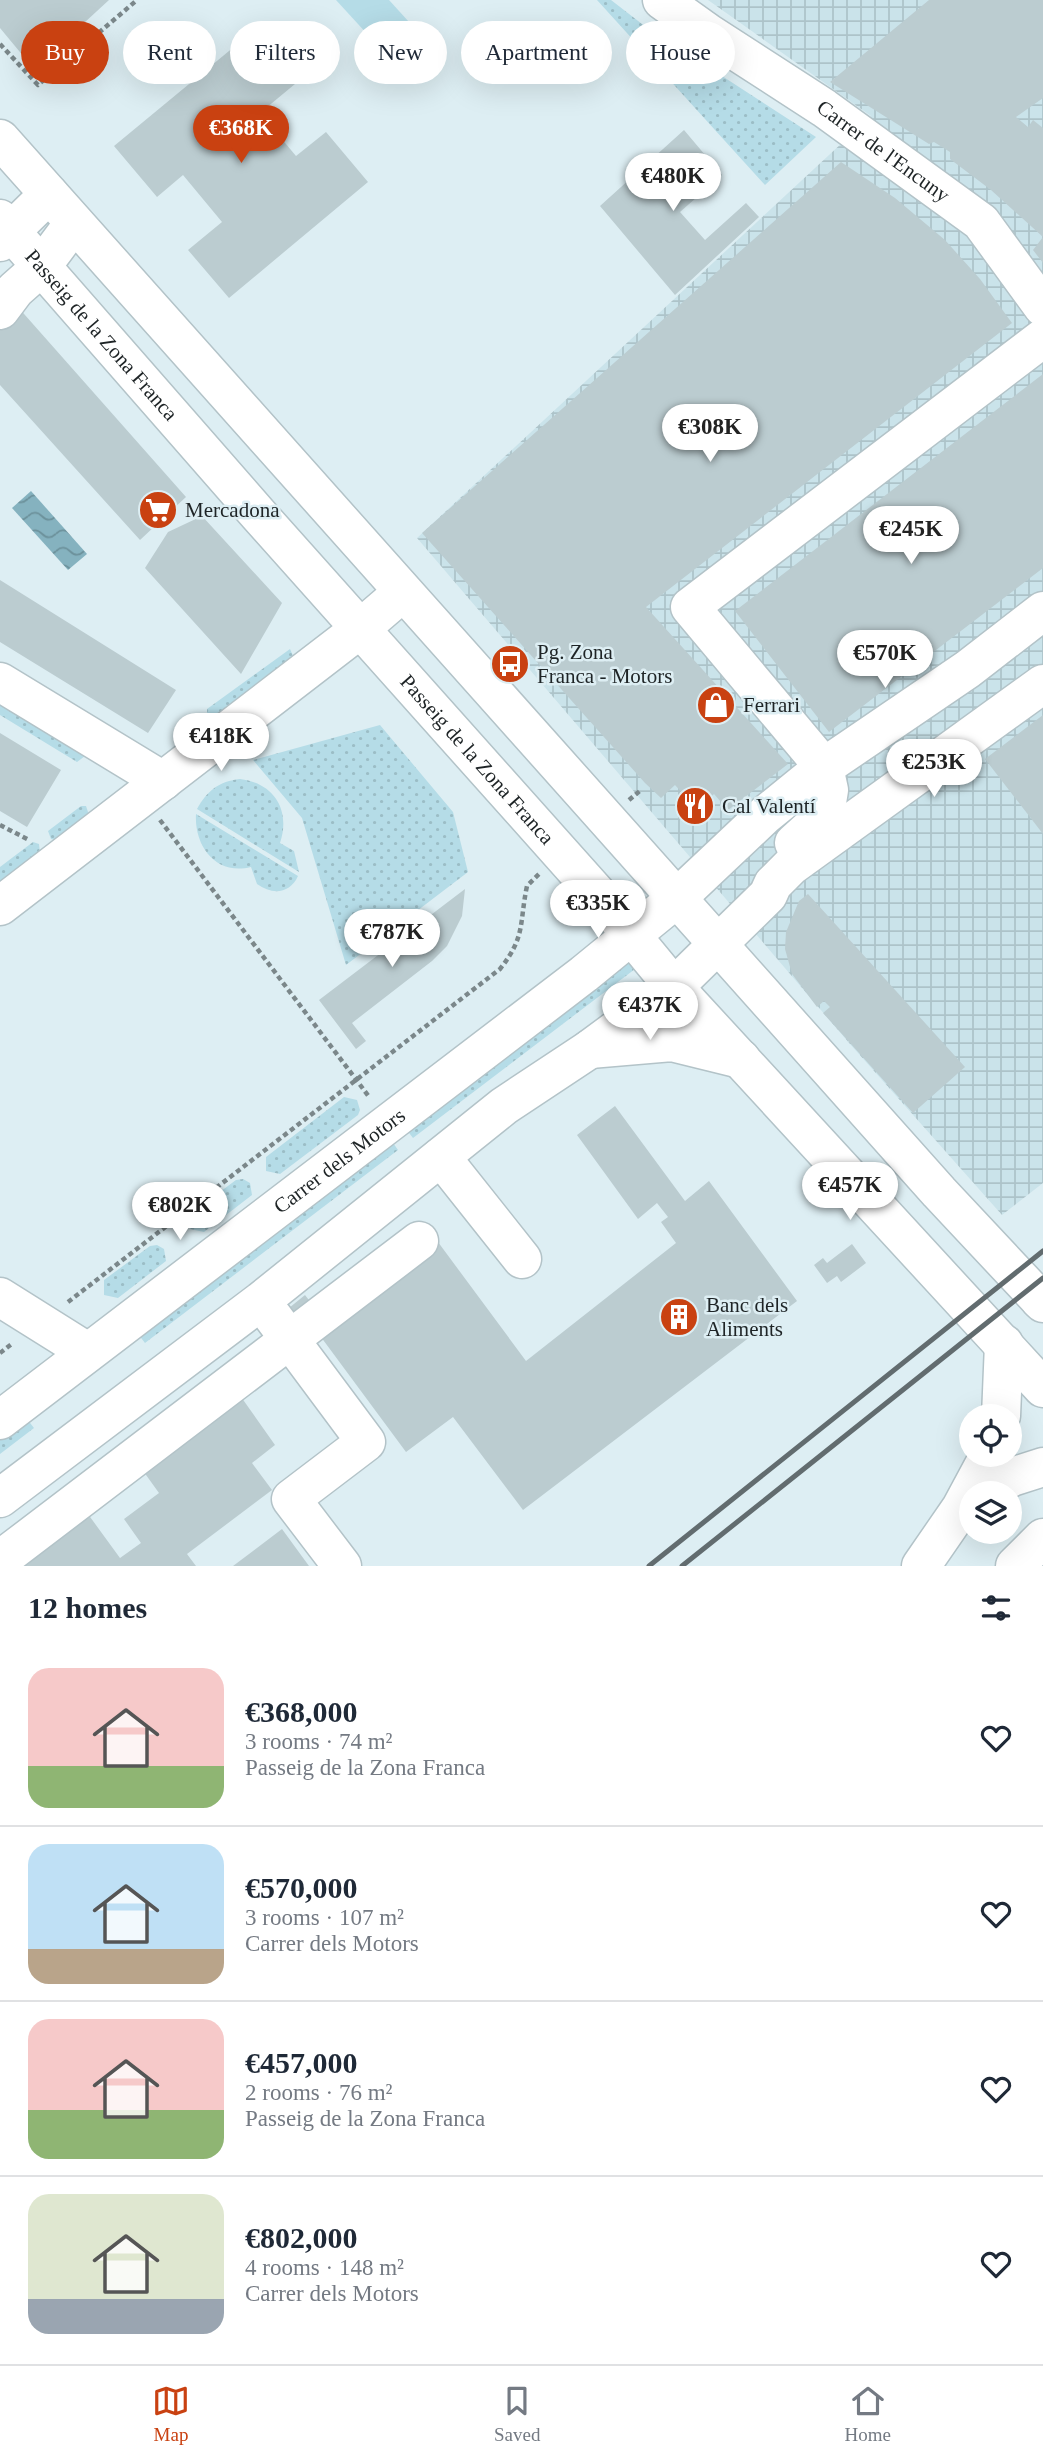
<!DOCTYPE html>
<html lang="en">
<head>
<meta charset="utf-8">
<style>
  body { margin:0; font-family:"Times New Roman",serif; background:#f6f6f7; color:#1f2937; height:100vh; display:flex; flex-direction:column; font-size:26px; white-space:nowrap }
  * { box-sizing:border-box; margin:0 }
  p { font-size:23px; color:#747a83 }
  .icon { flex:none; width:38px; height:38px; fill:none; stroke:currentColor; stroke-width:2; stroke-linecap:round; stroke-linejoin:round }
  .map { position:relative; height:1566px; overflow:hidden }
  .sheet { display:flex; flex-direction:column; background:#fff; flex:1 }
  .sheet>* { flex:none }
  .top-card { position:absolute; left:21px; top:21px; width:1001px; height:63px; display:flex; gap:14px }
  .tools { position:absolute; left:959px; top:1404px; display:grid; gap:14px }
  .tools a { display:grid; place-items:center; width:63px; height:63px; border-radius:50%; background:#fff; box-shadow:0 7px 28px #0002; font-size:35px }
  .price { position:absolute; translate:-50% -60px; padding:0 16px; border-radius:24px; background:#fff; color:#222; font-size:23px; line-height:46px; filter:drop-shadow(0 2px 4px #0008) }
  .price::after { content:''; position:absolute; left:50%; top:42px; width:21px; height:16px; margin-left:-10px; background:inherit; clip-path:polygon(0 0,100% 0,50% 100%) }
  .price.current { background:#c94111; color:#fff }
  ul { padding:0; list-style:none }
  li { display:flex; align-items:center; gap:21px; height:175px; padding:0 28px }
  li+li { border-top:2px solid #e0e1e3 }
  li span { display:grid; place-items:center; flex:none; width:196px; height:140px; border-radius:21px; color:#555 }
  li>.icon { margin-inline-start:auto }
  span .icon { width:84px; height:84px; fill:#fffc; stroke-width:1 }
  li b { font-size:30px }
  h2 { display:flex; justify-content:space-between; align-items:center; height:84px; padding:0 28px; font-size:30px }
  .chip { padding:0 24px; border-radius:32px; background:#fff; box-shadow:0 7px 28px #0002; font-size:24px; line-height:63px }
  .chip.current { background:#c94111; color:#fff }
  .tabs { display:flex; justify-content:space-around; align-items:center; height:98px; border-top:2px solid #e0e1e3; background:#fff; font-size:19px; color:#747a83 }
  .tabs a { display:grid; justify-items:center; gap:4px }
  .tabs .current { color:#c94111 }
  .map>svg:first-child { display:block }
  .industrial { fill:url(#industrial-grid) }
  .grass { fill:url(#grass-dots) }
  .pitch { fill:#b5dce7 }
  .water { fill:url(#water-waves) }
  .building { fill:#bbccd0 }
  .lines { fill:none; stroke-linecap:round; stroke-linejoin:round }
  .minor-casing { stroke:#b3c3c8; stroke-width:41 }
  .major-casing { stroke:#b3c3c8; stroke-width:41 }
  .highway-casing { stroke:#b3c3c8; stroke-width:41 }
  .path { stroke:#7b878a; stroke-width:4.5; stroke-dasharray:5 3.5; stroke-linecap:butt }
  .minor { stroke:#fff; stroke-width:38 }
  .major { stroke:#fff; stroke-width:38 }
  .highway { stroke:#fff; stroke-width:38 }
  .rail { stroke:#626c6f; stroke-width:5 }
  .labels { text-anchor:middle; stroke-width:5; stroke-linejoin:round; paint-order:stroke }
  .street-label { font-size:21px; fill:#1e2426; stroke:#ddeef3 }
  .poi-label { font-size:21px; fill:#1e2426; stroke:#ddeef3; text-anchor:start }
</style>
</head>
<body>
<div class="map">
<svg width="1043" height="1566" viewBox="0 0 1043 1566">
  <defs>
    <pattern id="industrial-grid" width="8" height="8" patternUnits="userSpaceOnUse" patternTransform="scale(1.75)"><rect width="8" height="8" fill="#cae3ea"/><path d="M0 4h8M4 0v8" fill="none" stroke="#adc3c9"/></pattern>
    <pattern id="grass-dots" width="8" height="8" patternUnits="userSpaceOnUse" patternTransform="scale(1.75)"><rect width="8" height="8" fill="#b5dce7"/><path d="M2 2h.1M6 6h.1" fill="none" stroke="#9bbdc6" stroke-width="1.8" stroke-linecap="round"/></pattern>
    <pattern id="water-waves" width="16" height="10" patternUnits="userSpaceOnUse" patternTransform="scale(1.75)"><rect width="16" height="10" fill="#85b2bf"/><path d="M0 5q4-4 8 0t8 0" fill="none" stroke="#6c919b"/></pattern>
  </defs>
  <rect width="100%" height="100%" fill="#ddeef3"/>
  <path class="industrial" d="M708 0H1043V1183L1002 1215 850 1044 417 538 871 116Z"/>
  <path class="grass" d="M597 0H611L642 24 816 137 765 185Z
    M290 649 294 658 216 718 207 714V709Z
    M0 699 84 750 85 756 77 762 0 715Z
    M380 725 453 812 468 872 346 965 302 818 253 760Z
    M240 779C274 783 291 810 280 843L294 851 299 872 197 809C207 791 219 781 240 779Z
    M81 806H86L89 815 56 840 51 839 48 831Z
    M196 814 298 876C290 894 272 895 257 884L251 867C216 876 194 846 196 814Z
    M33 842 39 844 40 853 0 883V867Z
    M629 959 635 969 413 1138 406 1129Z
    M344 1097 357 1100 360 1110 358 1115 280 1174 266 1171V1157Z
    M391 1140 398 1150 145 1343 138 1334Z
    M243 1179 250 1183 252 1195 204 1232 190 1229V1214L236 1180Z
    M157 1245 164 1249 166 1261 118 1298 104 1295V1280L150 1246Z
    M27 1419 34 1428 0 1454V1439Z"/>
  <path class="pitch" d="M336 0H389L409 22 380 48Z"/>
  <path class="water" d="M31 491 87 554 68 570 12 508Z"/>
  <path class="building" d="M0 0H109L34 69 0 28Z
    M929 0H1043V98L1016 117 1028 127 1033 120 1043 128V237L991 190 950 159V152L934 142 929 144 830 82Z
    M252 32 295 84 260 113 296 156 326 132 368 182 229 298 188 250 222 222 183 175 157 197 114 146Z
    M684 130 722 175 680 212 705 240 746 203 759 217 675 295 600 206Z
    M841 162 895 198 945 240 980 279 1012 323 646 607 788 764 728 810 714 794 697 809 675 785 661 798 645 783 422 533Z
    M1043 237V263L1033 250Z
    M17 306 186 497 140 540 0 385V328Z
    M1043 374V568L829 732 735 611Z
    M202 516 282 603 241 674 145 568 168 532Z
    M0 580 176 690 148 733 0 642Z
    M1043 715V834L985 759Z
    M0 733 61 770 27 827 0 811Z
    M465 889 462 916 447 946 432 961 352 1023 366 1041 356 1049 319 1000Z
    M808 894 965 1067 913 1113 823 1013 830 1007 824 1001 817 1007 792 974 785 949 786 932 799 901Z
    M615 1106 685 1201 709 1181 797 1301 523 1510 453 1417 406 1452 318 1333 438 1242 526 1361 676 1243 661 1222 668 1217 657 1203 638 1219 577 1135Z
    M852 1244 866 1263 841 1282 837 1276 827 1283 814 1265 823 1258 827 1263Z
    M305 1295 312 1304 295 1316 289 1308Z
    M239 1394 275 1445 252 1463 272 1490 187 1554 196 1566H12L85 1510 120 1558 141 1543 124 1519 159 1493 141 1468Z
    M282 1529 309 1566H233Z"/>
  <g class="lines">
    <defs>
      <g id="minor">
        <path id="s1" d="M662 0 708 33 824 108 981 222 1043 307"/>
        <path d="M0 242 49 194"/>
        <path d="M0 310 15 290 42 266 74 223"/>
        <path d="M0 682 163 781"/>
        <path d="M794 843 825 815 829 790 824 767 690 607 1043 338"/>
        <path d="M0 906 360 629 403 592"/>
        <path d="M441 1157 522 1259"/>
        <path d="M0 1297 86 1351"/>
        <path d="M273 1317 366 1442 291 1499 342 1566"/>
        <path id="s2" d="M0 1420 584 974 677 898 765 815 824 767 968 669 1043 611"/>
        <path d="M0 1498 261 1301 504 1106 590 1049 674 987 768 895 773 884 791 866 1043 684"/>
        <path d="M0 1560 419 1241"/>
      </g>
      <g id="major">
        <path d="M0 139 939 1192 1043 1303"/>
        <path id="s3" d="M0 219 258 514 599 896 674 987 1043 1388"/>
        <path d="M590 1049 672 1042 741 1059"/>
      </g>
      <path id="highway" d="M1040 1300 1043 1301
        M1001 1416 1004 1344
        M984 1493 1012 1477 1043 1467
        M921 1566 961 1508 990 1454
        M1015 1566 1043 1538"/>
    </defs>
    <use href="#minor" class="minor-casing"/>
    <use href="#major" class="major-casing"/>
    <use href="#highway" class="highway-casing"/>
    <path class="path" d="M0 44 38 85 137 0
      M629 800 641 790
      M160 820 370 1098
      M0 825 29 840
      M68 1302 500 969C526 936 519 924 527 886L539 874
      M0 1353 13 1343"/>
    <use href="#minor" class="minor"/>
    <use href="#major" class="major"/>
    <use href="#highway" class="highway"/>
    <path class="rail" d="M649 1566 1043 1251
      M682 1566 1043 1278"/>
  </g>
  <defs>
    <symbol id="supermarket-disc" viewBox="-11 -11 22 22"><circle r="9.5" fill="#c94111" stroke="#ddeef3"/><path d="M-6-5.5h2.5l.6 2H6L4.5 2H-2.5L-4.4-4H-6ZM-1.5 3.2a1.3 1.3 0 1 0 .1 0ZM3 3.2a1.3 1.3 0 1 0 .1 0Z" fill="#fff"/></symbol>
    <symbol id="bus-disc" viewBox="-11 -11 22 22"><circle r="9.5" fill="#c94111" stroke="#ddeef3"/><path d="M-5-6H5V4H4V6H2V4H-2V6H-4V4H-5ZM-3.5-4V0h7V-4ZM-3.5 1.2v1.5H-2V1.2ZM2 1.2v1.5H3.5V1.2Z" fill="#fff"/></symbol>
    <symbol id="shop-disc" viewBox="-11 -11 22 22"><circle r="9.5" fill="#c94111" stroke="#ddeef3"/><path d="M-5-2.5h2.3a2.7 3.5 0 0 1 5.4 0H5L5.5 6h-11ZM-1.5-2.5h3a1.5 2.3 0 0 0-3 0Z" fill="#fff"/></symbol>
    <symbol id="restaurant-disc" viewBox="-11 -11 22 22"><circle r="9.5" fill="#c94111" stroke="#ddeef3"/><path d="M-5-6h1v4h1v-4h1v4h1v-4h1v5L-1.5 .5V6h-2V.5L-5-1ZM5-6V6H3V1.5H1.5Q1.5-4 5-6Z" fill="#fff"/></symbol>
    <symbol id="building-disc" viewBox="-11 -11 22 22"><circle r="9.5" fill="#c94111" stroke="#ddeef3"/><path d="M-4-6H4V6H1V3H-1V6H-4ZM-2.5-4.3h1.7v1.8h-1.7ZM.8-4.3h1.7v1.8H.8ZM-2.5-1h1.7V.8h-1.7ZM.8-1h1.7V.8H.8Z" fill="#fff"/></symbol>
  </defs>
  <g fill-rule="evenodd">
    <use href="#supermarket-disc" x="136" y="488" width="44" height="44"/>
    <use href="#bus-disc" x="488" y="642" width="44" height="44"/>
    <use href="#shop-disc" x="694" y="683" width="44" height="44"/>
    <use href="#restaurant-disc" x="673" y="784" width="44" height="44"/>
    <use href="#building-disc" x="657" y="1295" width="44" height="44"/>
  </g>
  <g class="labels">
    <g class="street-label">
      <text dy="7" stroke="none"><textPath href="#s1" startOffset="268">Carrer de l'Encuny</textPath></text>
      <text dy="7" stroke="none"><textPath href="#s3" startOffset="154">Passeig de la Zona Franca</textPath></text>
      <text dy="7" stroke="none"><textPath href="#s3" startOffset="721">Passeig de la Zona Franca</textPath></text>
      <text dy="7" stroke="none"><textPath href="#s2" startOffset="427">Carrer dels Motors</textPath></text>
    </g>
    <g class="poi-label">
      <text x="185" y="517">Mercadona</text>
      <text x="537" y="659">Pg. Zona<tspan x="537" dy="24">Franca - Motors</tspan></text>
      <text x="743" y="712">Ferrari</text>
      <text x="722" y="813">Cal Valentí</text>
      <text x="706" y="1312">Banc dels<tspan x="706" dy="24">Aliments</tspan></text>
    </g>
  </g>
</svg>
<div class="tools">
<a><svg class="icon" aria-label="locate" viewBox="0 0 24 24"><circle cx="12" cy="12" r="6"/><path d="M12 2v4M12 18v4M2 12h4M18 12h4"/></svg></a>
<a><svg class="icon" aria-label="layers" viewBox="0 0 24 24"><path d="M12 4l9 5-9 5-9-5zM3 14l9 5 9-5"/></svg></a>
</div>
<b class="price current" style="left:241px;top:165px">€368K</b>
<b class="price" style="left:673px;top:213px">€480K</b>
<b class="price" style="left:710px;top:464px">€308K</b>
<b class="price" style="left:911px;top:566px">€245K</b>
<b class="price" style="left:885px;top:690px">€570K</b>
<b class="price" style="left:221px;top:773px">€418K</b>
<b class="price" style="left:934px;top:799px">€253K</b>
<b class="price" style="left:598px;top:940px">€335K</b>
<b class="price" style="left:392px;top:969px">€787K</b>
<b class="price" style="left:650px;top:1042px">€437K</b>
<b class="price" style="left:850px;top:1222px">€457K</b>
<b class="price" style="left:180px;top:1242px">€802K</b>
<div class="top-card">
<a class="chip current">Buy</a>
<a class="chip">Rent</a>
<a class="chip">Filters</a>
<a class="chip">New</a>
<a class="chip">Apartment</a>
<a class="chip">House</a>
</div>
</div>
<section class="sheet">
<h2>12 homes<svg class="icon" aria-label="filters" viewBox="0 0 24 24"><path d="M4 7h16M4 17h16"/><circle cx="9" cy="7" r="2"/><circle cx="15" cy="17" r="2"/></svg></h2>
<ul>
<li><span style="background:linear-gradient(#f6c9c9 70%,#8fb573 0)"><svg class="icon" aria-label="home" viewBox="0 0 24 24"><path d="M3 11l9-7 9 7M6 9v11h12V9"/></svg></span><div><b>€368,000</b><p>3 rooms · 74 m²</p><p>Passeig de la Zona Franca</p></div><svg class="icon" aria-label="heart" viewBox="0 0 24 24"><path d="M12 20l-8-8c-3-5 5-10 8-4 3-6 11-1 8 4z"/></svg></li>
<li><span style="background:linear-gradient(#bfe0f5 75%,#b9a48a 0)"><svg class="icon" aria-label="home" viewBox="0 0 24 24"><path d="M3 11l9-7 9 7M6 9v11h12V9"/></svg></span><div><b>€570,000</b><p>3 rooms · 107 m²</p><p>Carrer dels Motors</p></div><svg class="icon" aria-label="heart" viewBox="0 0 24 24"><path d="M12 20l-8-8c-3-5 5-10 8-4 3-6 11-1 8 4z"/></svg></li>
<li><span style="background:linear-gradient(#f6c9c9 65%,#8fb573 0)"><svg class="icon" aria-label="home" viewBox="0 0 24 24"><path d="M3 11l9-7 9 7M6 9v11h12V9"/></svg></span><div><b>€457,000</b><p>2 rooms · 76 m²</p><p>Passeig de la Zona Franca</p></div><svg class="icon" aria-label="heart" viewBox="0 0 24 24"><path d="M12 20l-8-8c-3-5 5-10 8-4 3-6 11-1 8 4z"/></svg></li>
<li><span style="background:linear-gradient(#dfe7d0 75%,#9aa5b1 0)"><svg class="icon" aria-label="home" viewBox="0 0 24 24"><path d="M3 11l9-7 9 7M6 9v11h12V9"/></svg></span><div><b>€802,000</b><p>4 rooms · 148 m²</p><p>Carrer dels Motors</p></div><svg class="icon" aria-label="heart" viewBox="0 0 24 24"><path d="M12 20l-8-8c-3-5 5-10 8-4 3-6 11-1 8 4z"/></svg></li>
</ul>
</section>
<nav class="tabs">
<a class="current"><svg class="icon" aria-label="map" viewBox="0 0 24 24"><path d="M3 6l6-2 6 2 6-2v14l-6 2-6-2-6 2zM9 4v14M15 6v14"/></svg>Map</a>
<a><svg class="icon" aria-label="saved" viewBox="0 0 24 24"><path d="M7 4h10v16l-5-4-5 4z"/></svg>Saved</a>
<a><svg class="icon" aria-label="home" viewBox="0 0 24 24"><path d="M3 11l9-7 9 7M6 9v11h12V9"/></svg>Home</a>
</nav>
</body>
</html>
